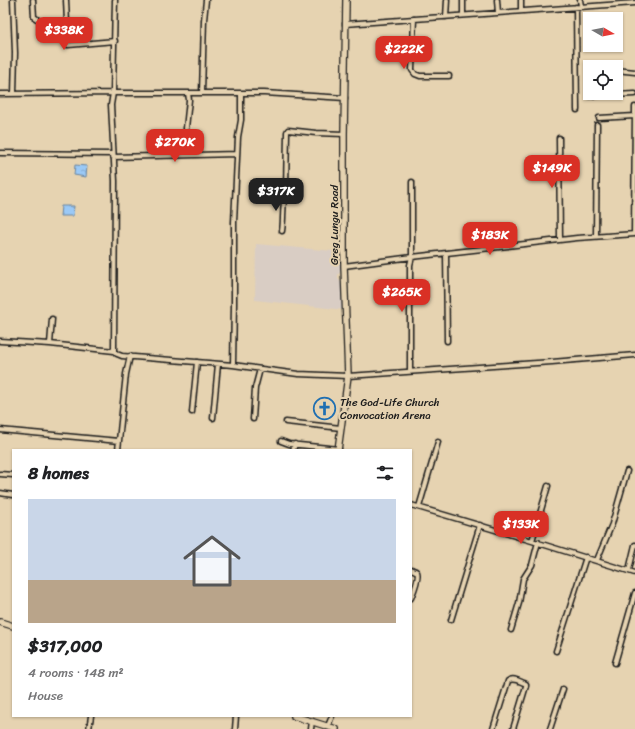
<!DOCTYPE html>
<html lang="en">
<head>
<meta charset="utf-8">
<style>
  body { margin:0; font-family:Sriracha,sans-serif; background:#f6f6f6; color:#202124; height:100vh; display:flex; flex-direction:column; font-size:15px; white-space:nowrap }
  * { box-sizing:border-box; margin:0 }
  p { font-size:13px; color:#757577 }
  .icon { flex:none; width:22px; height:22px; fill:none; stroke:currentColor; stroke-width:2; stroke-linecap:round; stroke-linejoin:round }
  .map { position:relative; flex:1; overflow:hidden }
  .side { position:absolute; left:12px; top:449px; width:400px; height:268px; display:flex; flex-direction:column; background:#fff; border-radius:0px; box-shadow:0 1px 3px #0004 }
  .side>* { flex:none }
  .needle { width:26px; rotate:99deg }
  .fabs { position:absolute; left:583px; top:12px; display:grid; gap:8px }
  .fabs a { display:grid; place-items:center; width:40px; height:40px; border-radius:0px; background:#fff; box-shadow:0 1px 3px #0004; font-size:20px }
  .price { position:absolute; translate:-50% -34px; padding:0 9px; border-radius:8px; background:#d93025; color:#fff; font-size:13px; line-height:26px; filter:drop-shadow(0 1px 2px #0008) }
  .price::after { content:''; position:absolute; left:50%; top:24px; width:12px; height:9px; margin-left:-6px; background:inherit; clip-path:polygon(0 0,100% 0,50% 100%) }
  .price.on { background:#222; color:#fff }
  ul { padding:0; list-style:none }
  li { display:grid; align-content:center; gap:8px; height:212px; padding:0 16px }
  li span { display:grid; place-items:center; height:124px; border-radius:0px; color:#555 }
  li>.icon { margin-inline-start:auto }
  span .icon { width:72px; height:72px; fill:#fffc; stroke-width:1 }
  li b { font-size:17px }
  h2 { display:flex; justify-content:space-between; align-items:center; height:48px; padding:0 16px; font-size:17px }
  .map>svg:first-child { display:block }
  .built { fill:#d9cdc4 }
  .water { fill:url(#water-ripples); stroke:#68849f }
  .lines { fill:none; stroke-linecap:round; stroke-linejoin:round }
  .street-casing { stroke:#1c1c1c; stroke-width:7 }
  .secondary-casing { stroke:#1c1c1c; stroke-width:8 }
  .street { stroke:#e6d3b1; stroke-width:4 }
  .secondary { stroke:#e6d3b1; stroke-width:5.5 }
  .labels { text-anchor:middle; stroke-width:4; stroke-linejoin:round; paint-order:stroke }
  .street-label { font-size:11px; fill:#1c1c1c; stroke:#e6d3b1 }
  .poi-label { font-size:11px; fill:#1c1c1c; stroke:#e6d3b1; text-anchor:start }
</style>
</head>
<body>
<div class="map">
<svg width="635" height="729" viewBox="0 0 635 729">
  <defs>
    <pattern id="water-ripples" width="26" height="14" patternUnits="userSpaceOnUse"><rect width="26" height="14" fill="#9bc9f6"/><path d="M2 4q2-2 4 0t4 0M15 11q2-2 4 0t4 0" fill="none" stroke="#85acd2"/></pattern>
  </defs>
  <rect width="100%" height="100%" fill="#e6d3b1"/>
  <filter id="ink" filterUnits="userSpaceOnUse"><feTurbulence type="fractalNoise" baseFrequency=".025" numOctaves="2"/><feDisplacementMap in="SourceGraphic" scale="8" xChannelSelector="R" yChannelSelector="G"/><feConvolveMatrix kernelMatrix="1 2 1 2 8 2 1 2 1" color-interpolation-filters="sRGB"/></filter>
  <g filter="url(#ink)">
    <path class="built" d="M256 244 345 252 342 269 338 275V279L342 283 345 310 255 300Z"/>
    <path class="water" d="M75 165 87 166 86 177 74 175Z
      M61 206H74L73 216H60Z"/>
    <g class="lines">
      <defs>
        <path id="street" d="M13 0 15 53 14 94
          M33 0 34 17 37 19
          M66 0 68 45 115 41
          M497 0 498 13
          M521 0V11
          M580 0 581 6
          M576 7 577 110
          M463 15V0
          M446 17 447 0
          M414 19 412 70 415 74 420 76H449
          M345 24 635 3
          M616 70 635 72
          M188 93 189 100 186 128 188 155
          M202 93 204 20 206 0
          M0 94 113 93H264L345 98
          M590 96 635 94
          M599 118 635 116
          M559 138 560 240
          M0 153 113 154
          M113 157 237 154
          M282 231C284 218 282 203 286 190L287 132 288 130 316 133 344 134
          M634 234 635 107
          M596 236 597 125
          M446 253 447 341
          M344 266 412 257 577 238 635 234
          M0 341 50 344 114 351 117 354 122 356 233 365 298 374 348 376 552 362 635 355
          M50 344 52 319
          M114 351 115 181 111 105 113 93 115 0
          M233 365 234 304V222L238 137 241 120V94
          M410 371V265L412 257V182
          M192 412 197 362
          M213 418 218 364
          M253 419 255 388 260 369
          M286 422 341 428
          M0 430 119 441
          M281 441 289 444 339 449
          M118 450 126 374 130 356
          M293 450 295 444
          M0 474 13 475
          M0 493 13 495
          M411 505 532 541 635 573
          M419 507 438 442
          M532 541 548 486
          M597 560 612 524 627 471
          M411 569C413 570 415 570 417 572 420 577 413 593 411 598
          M629 570 635 545
          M451 620 480 525
          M511 630 519 603 523 579 532 565 538 542
          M556 651 586 557
          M615 663 635 593
          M328 726 332 716
          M89 729 91 716
          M235 729 236 716
          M311 729 312 721
          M493 729 508 681C513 677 519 681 524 683L526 684V686L513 729
          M550 729 563 689"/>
        <path id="secondary" d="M338 450 348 376 344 266V134L346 0
          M0 622 13 626
          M294 716 336 729"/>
      </defs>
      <use href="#street" class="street-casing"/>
      <use href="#secondary" class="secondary-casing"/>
      <use href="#street" class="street"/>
      <use href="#secondary" class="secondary"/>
    </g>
  </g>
  <defs>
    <symbol id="church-ring" viewBox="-11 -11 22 22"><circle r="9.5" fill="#e6d3b1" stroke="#1f6fb2" stroke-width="1.5"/><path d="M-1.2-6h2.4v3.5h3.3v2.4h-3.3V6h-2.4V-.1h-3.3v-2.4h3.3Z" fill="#1f6fb2"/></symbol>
  </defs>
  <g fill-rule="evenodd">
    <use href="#church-ring" x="312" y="396" width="25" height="25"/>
  </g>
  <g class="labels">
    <g class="street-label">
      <text transform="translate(334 225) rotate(-90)" y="4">Greg Lungu Road</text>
    </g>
    <g class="poi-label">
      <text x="340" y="406">The God-Life Church<tspan x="340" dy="13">Convocation Arena</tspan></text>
    </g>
  </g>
</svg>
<div class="fabs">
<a><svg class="needle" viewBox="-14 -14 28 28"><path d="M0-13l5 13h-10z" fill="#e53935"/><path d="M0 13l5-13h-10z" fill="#757577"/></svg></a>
<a><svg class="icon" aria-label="locate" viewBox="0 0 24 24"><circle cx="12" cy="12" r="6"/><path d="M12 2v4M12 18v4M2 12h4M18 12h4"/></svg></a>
</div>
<b class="price" style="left:64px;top:51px">$338K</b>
<b class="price" style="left:404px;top:70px">$222K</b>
<b class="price" style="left:175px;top:163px">$270K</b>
<b class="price" style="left:552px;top:189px">$149K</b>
<b class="price on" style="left:276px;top:212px">$317K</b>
<b class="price" style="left:490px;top:256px">$183K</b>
<b class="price" style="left:402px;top:313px">$265K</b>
<b class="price" style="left:521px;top:545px">$133K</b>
<section class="side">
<h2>8 homes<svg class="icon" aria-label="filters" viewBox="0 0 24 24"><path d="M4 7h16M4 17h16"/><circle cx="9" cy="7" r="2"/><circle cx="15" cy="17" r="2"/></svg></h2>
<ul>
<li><span style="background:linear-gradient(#c9d6e8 65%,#b9a48a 0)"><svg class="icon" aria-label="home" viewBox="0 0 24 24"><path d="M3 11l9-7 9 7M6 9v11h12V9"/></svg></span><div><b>$317,000</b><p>4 rooms · 148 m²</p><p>House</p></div></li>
</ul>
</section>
</div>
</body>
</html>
